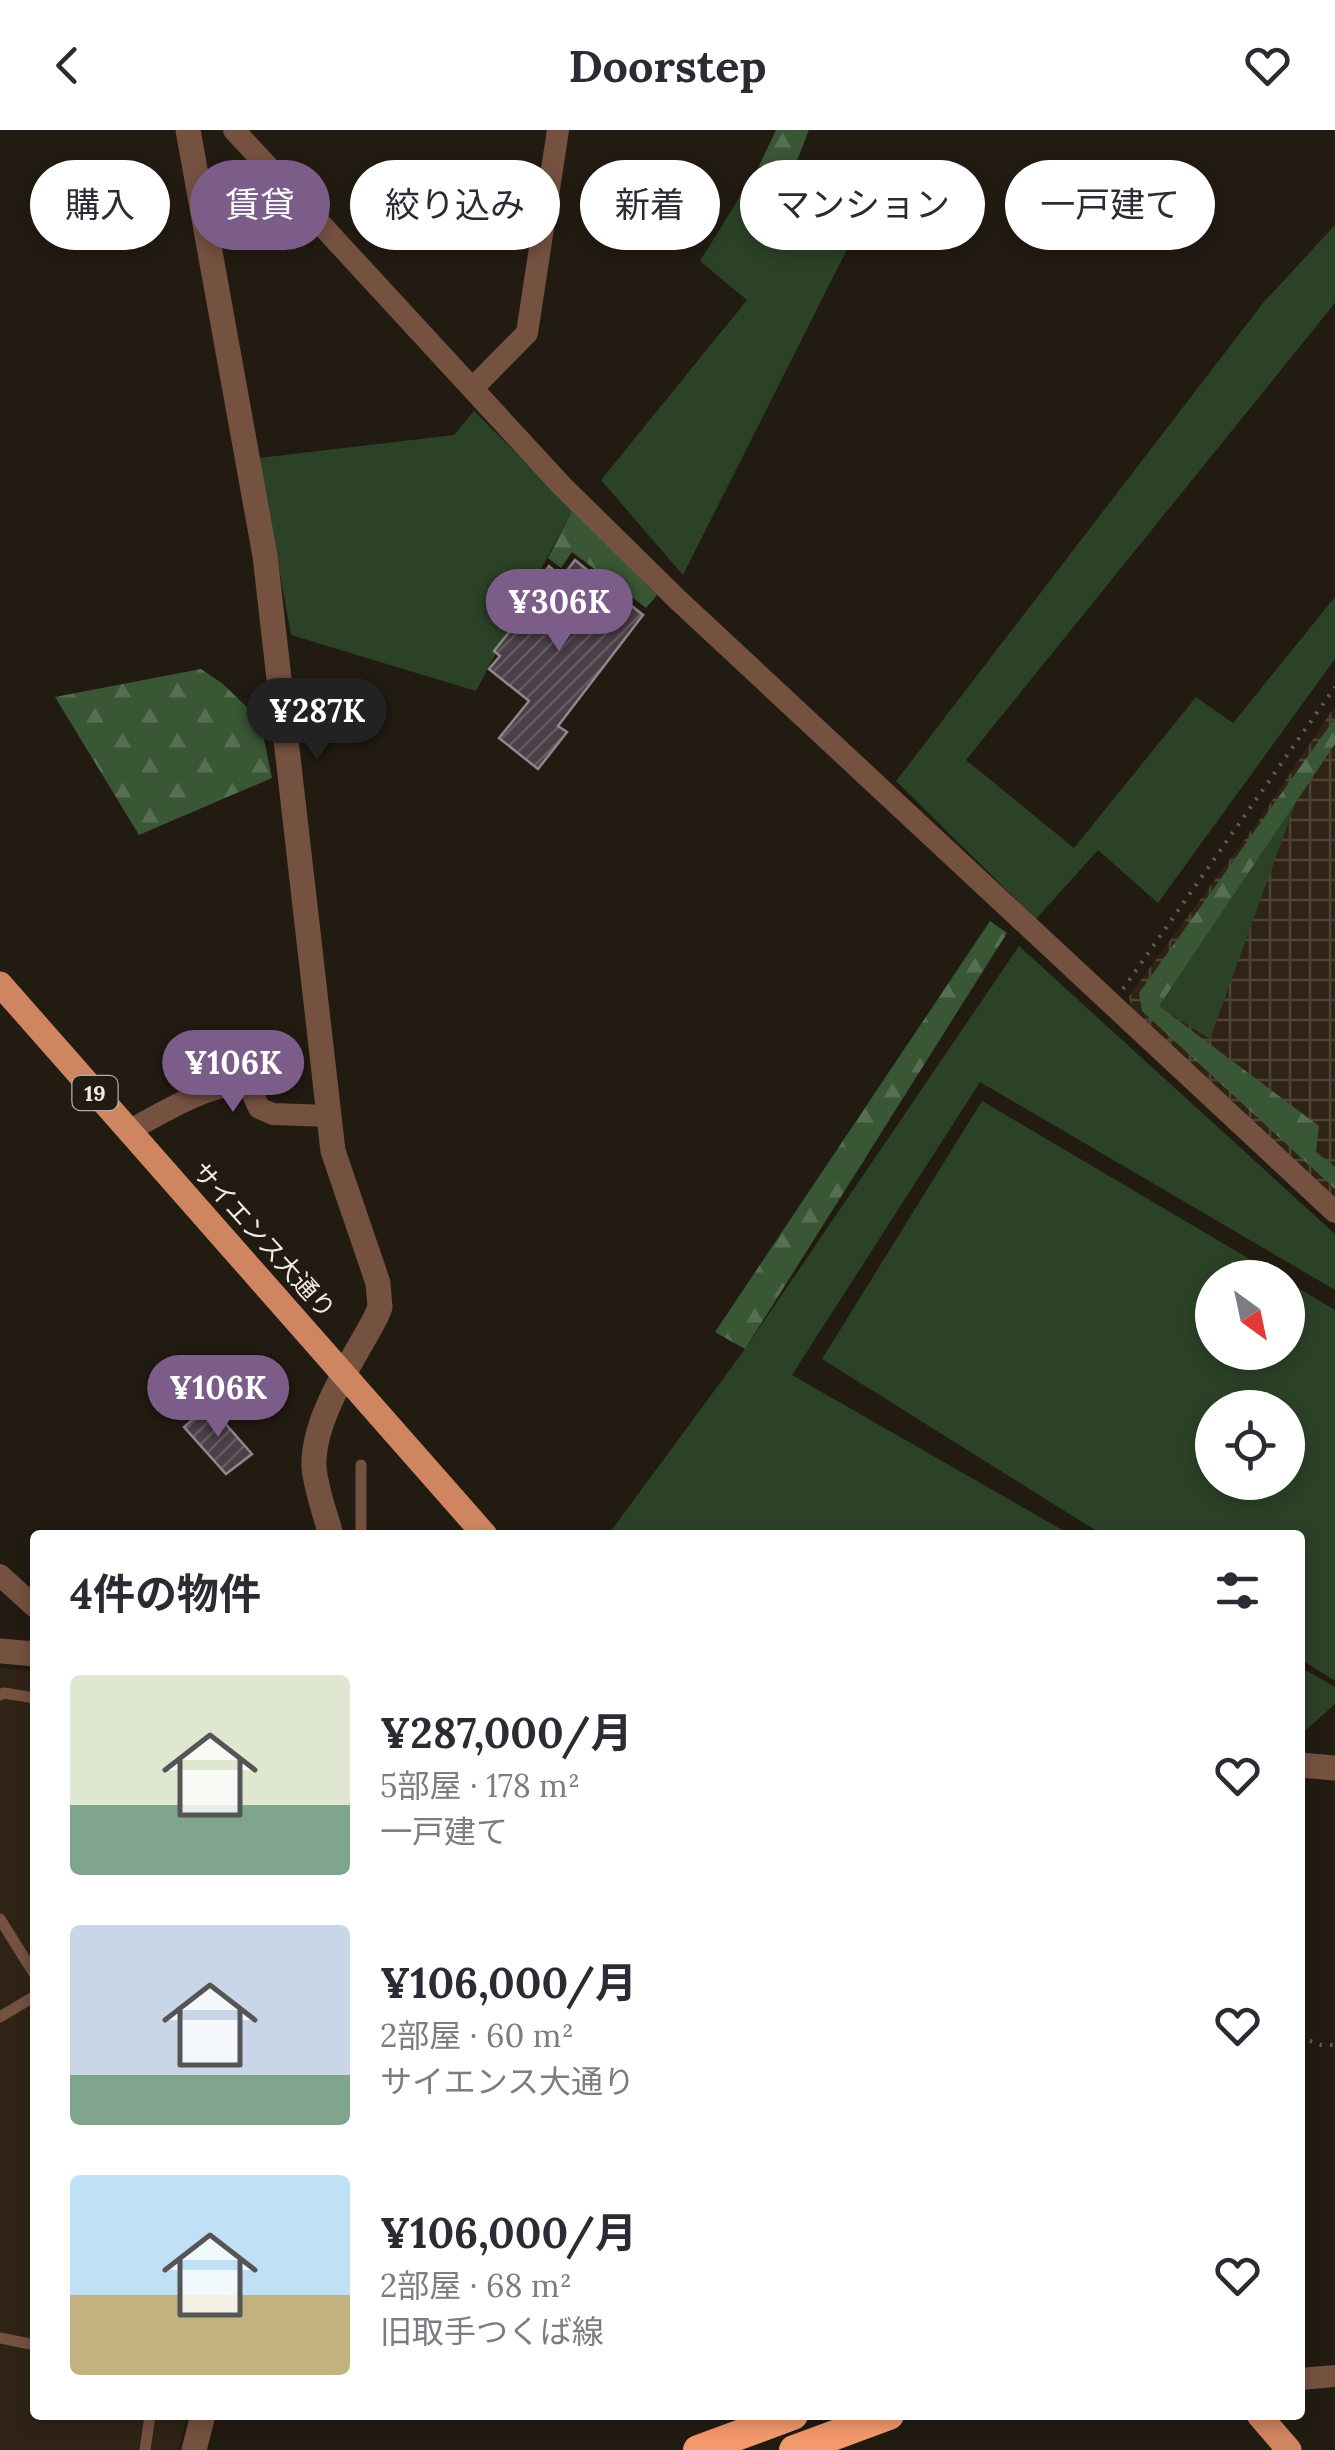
<!DOCTYPE html>
<html lang="ja">
<head>
<meta charset="utf-8">
<style>
  body { margin:0; font-family:Lora,"Noto Sans JP",serif; background:#f7f7f7; color:#2b2b33; height:100vh; display:flex; flex-direction:column; font-size:38px; white-space:nowrap }
  * { box-sizing:border-box; margin:0 }
  p { font-size:32px; color:#7c7c81 }
  .icon { flex:none; width:55px; height:55px; fill:none; stroke:currentColor; stroke-width:2; stroke-linecap:round; stroke-linejoin:round }
  .map { position:relative; flex:1; overflow:hidden }
  .drawer { position:absolute; left:30px; top:1400px; width:1275px; height:890px; display:flex; flex-direction:column; background:#fff; border-radius:10px; box-shadow:0 5px 15px #0003 }
  .drawer>* { flex:none }
  .banner { position:absolute; left:30px; top:30px; width:1275px; height:90px; display:flex; gap:20px }
  .needle { width:65px; rotate:147deg }
  .fabs { position:absolute; left:1195px; top:1130px; display:grid; gap:20px }
  .fabs a { display:grid; place-items:center; width:110px; height:110px; border-radius:50%; background:#fff; box-shadow:0 5px 15px #0003; font-size:50px }
  .price { position:absolute; translate:-50% -85px; padding:0 22px; border-radius:35px; background:#7c5c88; color:#fff; font-size:32px; line-height:65px; filter:drop-shadow(0 2px 5px #0008) }
  .price::after { content:''; position:absolute; left:50%; top:60px; width:30px; height:22px; margin-left:-15px; background:inherit; clip-path:polygon(0 0,100% 0,50% 100%) }
  .price.on { background:#222; color:#fff }
  ul { padding:0; list-style:none }
  li { display:flex; align-items:center; gap:30px; height:250px; padding:0 40px }
  li span { display:grid; place-items:center; flex:none; width:280px; height:200px; border-radius:10px; color:#555 }
  li>.icon { margin-inline-start:auto }
  span .icon { width:120px; height:120px; fill:#fffc; stroke-width:1 }
  li b { font-size:42px }
  h2 { display:flex; justify-content:space-between; align-items:center; height:120px; padding:0 40px; font-size:42px }
  .chip { padding:0 35px; border-radius:45px; background:#fff; box-shadow:0 5px 15px #0003; font-size:35px; line-height:90px }
  .chip.on { background:#7c5c88; color:#fff }
  header { display:flex; justify-content:space-between; align-items:center; height:130px; padding:0 40px; background:#fff; font-size:45px; font-weight:700 }
  .map>svg:first-child { display:block }
  .built { fill:#2e2315 }
  .industrial { fill:url(#industrial-grid) }
  .grass { fill:#2b4227; fill-rule:evenodd }
  .forest { fill:url(#forest-firs) }
  .building { fill:url(#building-hatch); stroke:#91858e; stroke-width:2.5 }
  .lines { fill:none; stroke-linecap:round; stroke-linejoin:round }
  .path { stroke:#625b53; stroke-width:4; stroke-dasharray:2.5 8; stroke-linecap:butt }
  .service { stroke:#755140; stroke-width:11 }
  .minor { stroke:#755140; stroke-width:22 }
  .tertiary { stroke:#755140; stroke-width:25 }
  .primary { stroke:#cf8560; stroke-width:25 }
  .motorway { stroke:#f3996c; stroke-width:30 }
  .labels { text-anchor:middle; stroke-width:10; stroke-linejoin:round; paint-order:stroke }
  .shield { fill:#221b12; stroke:#b3ada6; stroke-width:2.5 }
  .shield-label { font-size:22px; font-weight:bold; fill:#f1ece6 }
  .street-label { font-size:25px; fill:#f1ece6; stroke:#221b12 }
</style>
</head>
<body>
<header><svg class="icon" aria-label="back" viewBox="0 0 24 24"><path d="M15 5l-7 7 7 7"/></svg>Doorstep<svg class="icon" aria-label="heart" viewBox="0 0 24 24"><path d="M12 20l-8-8c-3-5 5-10 8-4 3-6 11-1 8 4z"/></svg></header>
<div class="map">
<svg width="1335" height="2320" viewBox="0 0 1335 2320">
  <defs>
    <pattern id="industrial-grid" width="8" height="8" patternUnits="userSpaceOnUse" patternTransform="scale(2.5)"><rect width="8" height="8" fill="#2e2315"/><path d="M0 4h8M4 0v8" fill="none" stroke="#4d4337"/></pattern>
    <pattern id="forest-firs" width="22" height="20" patternUnits="userSpaceOnUse" patternTransform="scale(2.5)"><rect width="22" height="20" fill="#395635"/><path d="M5 1l3.5 6h-7zM16 11l3.5 6h-7z" fill="#566e52"/></pattern>
    <pattern id="building-hatch" width="6" height="6" patternUnits="userSpaceOnUse" patternTransform="scale(2.5)"><rect width="6" height="6" fill="#4a4047"/><path d="M-1 1l2-2M0 6l6-6M5 7l2-2" fill="none" stroke="#655c62"/></pattern>
  </defs>
  <rect width="100%" height="100%" fill="#221b12"/>
  <path class="built" d="M0 1538 35 1541V2285H187L179 2320H0Z"/>
  <path class="industrial" d="M1335 576V1068L1132 882 1129 866 1259 690Z"/>
  <path class="grass" d="M759 36 869 76 683 445 601 350 747 170 700 131Z
    M1335 95V173L966 630 1074 718 1196 567 1233 593 1335 467V529L1158 773 1098 720 1036 789 896 651 1263 173Z
    M474 281 573 379 476 561 291 505 259 328 454 305Z
    M1297 669 1210 909 1158 876Z
    M1019 816 1335 1104V1160L980 952 792 1245 1071 1405H608L745 1219Z
    M982 971 1280 1147 1212 1148V1222H1288V1152L1335 1180V1551L1300 1529V1405H1103L822 1229ZM1212 1278H1288V1352H1212Z
    M1300 1537 1335 1557V1574L1306 1600H1300Z"/>
  <path class="forest" d="M776 0H809L791 46 759 36Z
    M573 379 657 465 646 478 572 422 561 438 548 428Z
    M201 539 223 554 260 590 272 648 139 705 55 567Z
    M1335 588V614L1159 876 1319 996 1316 1022 1335 1037V1059L1142 881 1139 863Z
    M990 791 1007 803 745 1219 715 1202Z"/>
  <path class="building" d="M575 430 643 485 558 596 567 602 538 639 499 608 529 571 489 539 500 526 494 521 538 466 532 461 549 436 562 447Z
    M209 1275 252 1324 226 1344 184 1297Z"/>
  <g class="lines">
    <path class="path" d="M1123 859 1335 557
      M1300 1907 1321 1915H1335"/>
    <path class="service" d="M361 1405V1335
      M0 1565 4 1563 35 1568
      M0 1789 35 1845
      M0 1887 35 1866
      M0 2208 35 2215
      M145 2320 150 2285"/>
    <path class="minor" d="M234 0 562 356 677 469 1335 1082
      M473 258 527 203 558 0
      M128 1001C158 986 220 945 250 958L259 978 273 984 329 986
      M0 1445 35 1477
      M1300 2249 1335 2246"/>
    <path class="tertiary" d="M188 0 265 426 333 1021 378 1153 380 1177 376 1187C354 1229 312 1288 314 1337 316 1360 325 1383 331 1405
      M0 1521 35 1524
      M1300 1635 1335 1638
      M194 2320 203 2285"/>
    <path class="primary" d="M0 854 485 1405
      M1259 2285 1289 2320"/>
    <path class="motorway" d="M698 2320 793 2285
      M794 2320 889 2285"/>
  </g>
  <g class="labels">
    <rect class="shield" x="72.5" y="946" width="45" height="34" rx="8"/>
    <g class="shield-label">
      <text x="95" y="971">19</text>
    </g>
    <g class="street-label">
      <text transform="translate(264 1110) rotate(48)" y="9">サイエンス大通り</text>
    </g>
  </g>
</svg>
<div class="fabs">
<a><svg class="needle" viewBox="-14 -14 28 28"><path d="M0-13l5 13h-10z" fill="#e53935"/><path d="M0 13l5-13h-10z" fill="#7c7c81"/></svg></a>
<a><svg class="icon" aria-label="locate" viewBox="0 0 24 24"><circle cx="12" cy="12" r="6"/><path d="M12 2v4M12 18v4M2 12h4M18 12h4"/></svg></a>
</div>
<b class="price" style="left:559px;top:524px">¥306K</b>
<b class="price on" style="left:317px;top:633px">¥287K</b>
<b class="price" style="left:233px;top:985px">¥106K</b>
<b class="price" style="left:218px;top:1310px">¥106K</b>
<div class="banner">
<a class="chip">購入</a>
<a class="chip on">賃貸</a>
<a class="chip">絞り込み</a>
<a class="chip">新着</a>
<a class="chip">マンション</a>
<a class="chip">一戸建て</a>
</div>
<section class="drawer">
<h2>4件の物件<svg class="icon" aria-label="filters" viewBox="0 0 24 24"><path d="M4 7h16M4 17h16"/><circle cx="9" cy="7" r="2"/><circle cx="15" cy="17" r="2"/></svg></h2>
<ul>
<li><span style="background:linear-gradient(#dfe7d0 65%,#7fa58c 0)"><svg class="icon" aria-label="home" viewBox="0 0 24 24"><path d="M3 11l9-7 9 7M6 9v11h12V9"/></svg></span><div><b>¥287,000/月</b><p>5部屋 · 178 m²</p><p>一戸建て</p></div><svg class="icon" aria-label="heart" viewBox="0 0 24 24"><path d="M12 20l-8-8c-3-5 5-10 8-4 3-6 11-1 8 4z"/></svg></li>
<li><span style="background:linear-gradient(#c9d6e8 75%,#7fa58c 0)"><svg class="icon" aria-label="home" viewBox="0 0 24 24"><path d="M3 11l9-7 9 7M6 9v11h12V9"/></svg></span><div><b>¥106,000/月</b><p>2部屋 · 60 m²</p><p>サイエンス大通り</p></div><svg class="icon" aria-label="heart" viewBox="0 0 24 24"><path d="M12 20l-8-8c-3-5 5-10 8-4 3-6 11-1 8 4z"/></svg></li>
<li><span style="background:linear-gradient(#bfe0f5 60%,#c2b280 0)"><svg class="icon" aria-label="home" viewBox="0 0 24 24"><path d="M3 11l9-7 9 7M6 9v11h12V9"/></svg></span><div><b>¥106,000/月</b><p>2部屋 · 68 m²</p><p>旧取手つくば線</p></div><svg class="icon" aria-label="heart" viewBox="0 0 24 24"><path d="M12 20l-8-8c-3-5 5-10 8-4 3-6 11-1 8 4z"/></svg></li>
</ul>
</section>
</div>
</body>
</html>
